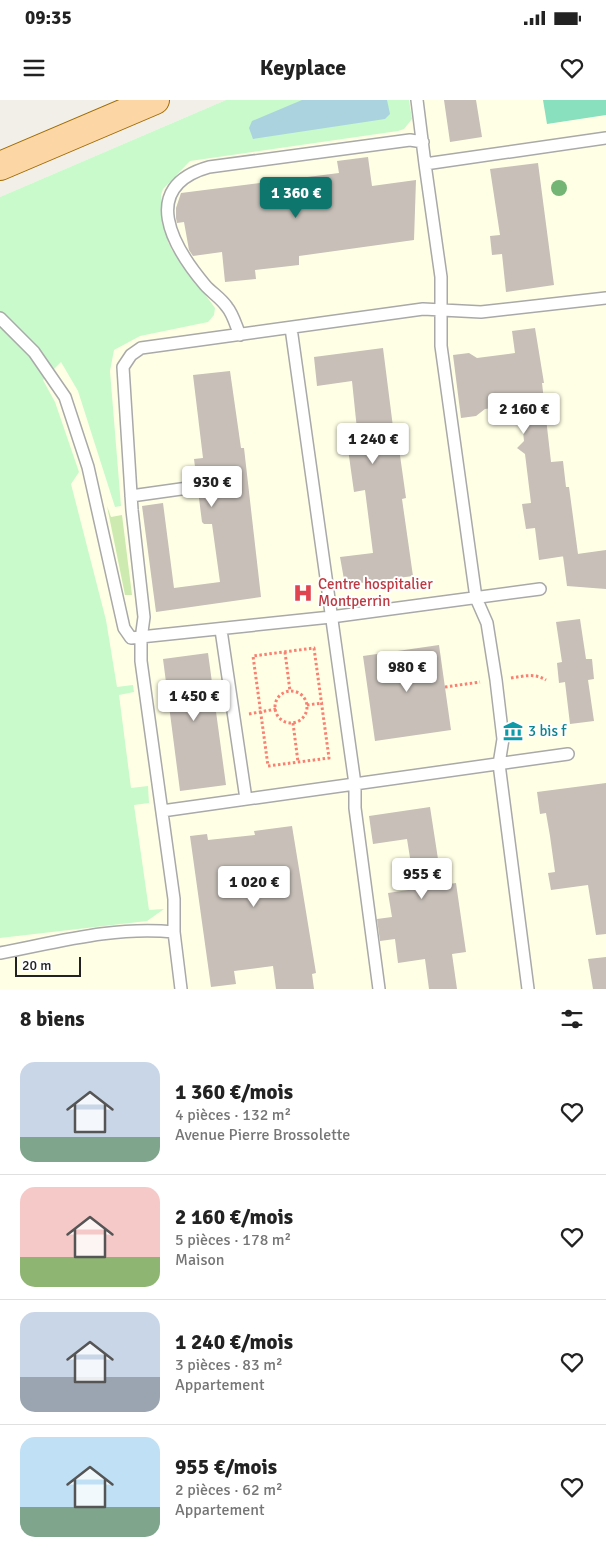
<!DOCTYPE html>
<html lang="fr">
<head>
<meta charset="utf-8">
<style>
  body { margin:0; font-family:Signika,sans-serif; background:#f6f6f6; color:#222; height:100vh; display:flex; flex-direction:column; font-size:19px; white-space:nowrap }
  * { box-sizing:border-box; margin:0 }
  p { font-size:16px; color:#767676 }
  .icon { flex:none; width:28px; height:28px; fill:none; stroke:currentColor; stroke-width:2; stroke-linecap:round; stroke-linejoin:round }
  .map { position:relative; height:889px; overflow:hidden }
  .sheet { display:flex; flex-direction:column; background:#fff; flex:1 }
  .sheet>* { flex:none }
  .scale { position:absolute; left:15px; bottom:12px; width:66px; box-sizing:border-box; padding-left:5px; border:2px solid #222; border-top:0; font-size:14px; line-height:18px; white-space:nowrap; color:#222; -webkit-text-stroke:4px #fff; paint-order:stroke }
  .price { position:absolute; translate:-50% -42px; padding:0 11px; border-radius:5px; background:#fff; color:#222; font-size:16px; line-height:32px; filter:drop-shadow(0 1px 2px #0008) }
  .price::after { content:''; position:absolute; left:50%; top:30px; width:15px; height:11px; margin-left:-8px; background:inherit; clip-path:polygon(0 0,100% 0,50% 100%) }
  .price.on { background:#0f766e; color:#fff }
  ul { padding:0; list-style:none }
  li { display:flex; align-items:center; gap:15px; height:125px; padding:0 20px }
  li+li { border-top:1px solid #e0e0e0 }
  li span { display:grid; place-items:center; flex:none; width:140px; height:100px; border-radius:15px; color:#555 }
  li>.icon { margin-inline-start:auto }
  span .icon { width:60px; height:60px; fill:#fffc; stroke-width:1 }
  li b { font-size:21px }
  h2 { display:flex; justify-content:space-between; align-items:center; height:60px; padding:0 20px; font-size:21px }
  .status { display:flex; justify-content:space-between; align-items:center; height:35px; padding:0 25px; background:#fff; direction:ltr }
  .status svg { height:14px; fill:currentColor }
  header { display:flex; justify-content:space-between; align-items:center; height:65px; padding:0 20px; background:#fff; font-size:22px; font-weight:700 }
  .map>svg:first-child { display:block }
  .education { fill:#ffffe5 }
  .grass { fill:#cdebb0 }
  .park { fill:#c8facc }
  .pitch { fill:#88e0be }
  .water { fill:#aad3df }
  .building { fill:#c7bfb8 }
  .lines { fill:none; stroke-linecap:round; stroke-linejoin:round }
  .service-casing { stroke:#a9a9a9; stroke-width:14 }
  .primary-casing { stroke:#a06b00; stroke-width:30 }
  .path { stroke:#fa8072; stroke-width:3; stroke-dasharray:2.5 2.5; stroke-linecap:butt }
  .service { stroke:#fff; stroke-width:11 }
  .primary { stroke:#fcd6a4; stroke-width:28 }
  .tree { fill:#74b475 }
  .labels { text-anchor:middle; stroke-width:4; stroke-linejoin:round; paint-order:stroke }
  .health-label { font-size:15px; fill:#be3a42; stroke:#fff; text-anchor:start }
  .culture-label { font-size:15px; fill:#0d838f; stroke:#fff; text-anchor:start }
</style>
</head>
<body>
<div class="status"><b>09:35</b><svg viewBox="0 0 49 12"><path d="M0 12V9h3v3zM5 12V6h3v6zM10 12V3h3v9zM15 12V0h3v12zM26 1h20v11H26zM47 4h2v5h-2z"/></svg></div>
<header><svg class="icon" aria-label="menu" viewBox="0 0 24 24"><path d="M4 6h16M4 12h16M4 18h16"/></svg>Keyplace<svg class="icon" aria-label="heart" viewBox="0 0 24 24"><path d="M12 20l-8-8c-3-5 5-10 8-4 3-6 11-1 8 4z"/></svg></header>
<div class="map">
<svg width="606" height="889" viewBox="0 0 606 889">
  <rect width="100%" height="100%" fill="#f2efe9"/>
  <path class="education" d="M226 0H606V889H0V97Z"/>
  <path class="grass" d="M107 406 111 417 122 415 132 495H125Z"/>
  <path class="park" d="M226 0H409L412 19 404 29 398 31 190 61 163 89 161 95 168 142 172 150 215 208 214 215 208 222 140 236 114 250 110 271 121 406 115 407 78 291 61 262 43 280 55 302 79 372 71 384 106 520 117 587 133 585 134 592 119 595 131 688 148 686 149 703 134 705 149 810 164 809 147 821 0 838V97Z"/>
  <path class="pitch" d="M543 0H606V15L547 24Z"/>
  <path class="water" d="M302 0H387L390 14 385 19 253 39 249 28 252 21Z"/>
  <path class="building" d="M444 0H476L482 37 450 42Z
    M368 57 372 86 416 80 414 140 299 156V165L255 170 256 179 225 182 222 152 193 156 189 150 184 122 177 123 176 118V108L181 93 339 73 337 61Z
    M538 63 554 185 506 192 502 154 492 155 490 136 500 135 490 69Z
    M535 228 544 283H542L551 362 563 361 566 387H569L578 454 539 460 535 428 526 429 522 404 531 403 525 354 517 348 524 341 520 304 485 309 476 316 461 318 453 255 469 253 477 258 515 253 512 231Z
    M383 248 393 327H396L406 398 402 399 413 476 345 485 340 457 373 453 365 390 354 392 348 349H359L352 281 317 286 314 257Z
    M230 271 241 348H244L261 497 156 512 142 406 163 403 174 488 220 482 212 424H204L202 422 194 359 203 358 193 275Z
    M606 450V489L567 486 563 456Z
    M580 519 586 559H592L594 579 588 580 594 621 570 624 565 582 559 583 557 563 562 562 556 522Z
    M439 545 451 630 375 641 363 556Z
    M208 553 226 685 180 691 163 559Z
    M606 683V834L596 835 588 785 551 790 548 773 555 772 550 736 546 713 540 714 537 692Z
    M430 707 442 785 456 783 458 797 466 852 452 854 457 889H429L425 859 398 863 395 839 380 841 377 819 392 817 388 793 415 789 407 739 373 744 369 716Z
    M292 726 316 873 312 874 314 889H276L273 866 234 871 236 884 211 887 190 736 207 734 208 740 255 735 254 731Z
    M606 857V889H593L588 859Z"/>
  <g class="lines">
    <defs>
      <path id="service" d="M417 0 425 64
        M0 218 34 252 65 297 88 367 124 528 131 538 331 517 540 489
        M291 228 355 684V708L379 889
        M240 235C236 226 233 214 227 207 221 198 212 193 205 185 173 147 138 87 209 67L410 40 423 42
        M131 396 188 388
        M221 530 246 699
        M162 711 568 654
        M0 853C58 842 114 826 174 832
        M181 889 174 832V799L141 561V539L144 517 132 410 123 267 131 255 141 248 423 209 481 212 606 198
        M528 889 499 664 503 639 496 580 487 523 476 498 441 246V177L425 64 606 38"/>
      <path id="primary" d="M0 66 155 0"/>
    </defs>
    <use href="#service" class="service-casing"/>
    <use href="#primary" class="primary-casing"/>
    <path class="path" d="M314 548 329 658 268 666 253 556Z
      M285 552 290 591
      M511 578C524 576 535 573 546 580
      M445 587 480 582
      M275 607a16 16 0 1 1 32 0a16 16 0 1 1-32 0Z
      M307 605 323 603
      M249 614 276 609
      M293 623 298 662"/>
    <use href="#service" class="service"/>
    <use href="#primary" class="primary"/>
  </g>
  <circle class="tree" cx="559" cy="88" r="8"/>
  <defs>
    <symbol id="hospital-bare" viewBox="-9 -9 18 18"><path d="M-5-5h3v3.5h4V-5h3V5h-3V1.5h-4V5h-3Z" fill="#e0444e" stroke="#fff" stroke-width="2.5" paint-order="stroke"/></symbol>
    <symbol id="museum-bare" viewBox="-9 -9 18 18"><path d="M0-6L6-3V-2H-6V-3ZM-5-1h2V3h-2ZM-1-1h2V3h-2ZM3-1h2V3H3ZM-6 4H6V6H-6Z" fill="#0f9aa8" stroke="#fff" stroke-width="2.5" paint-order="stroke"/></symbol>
  </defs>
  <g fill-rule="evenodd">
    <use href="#hospital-bare" x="289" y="479" width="28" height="28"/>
    <use href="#museum-bare" x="499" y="617" width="28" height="28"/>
  </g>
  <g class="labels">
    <g class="health-label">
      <text x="318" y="489">Centre hospitalier<tspan x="318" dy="17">Montperrin</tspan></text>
    </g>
    <g class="culture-label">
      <text x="528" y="636">3 bis f</text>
    </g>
  </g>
</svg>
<div class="scale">20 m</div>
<b class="price on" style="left:296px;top:119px">1 360 €</b>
<b class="price" style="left:524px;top:335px">2 160 €</b>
<b class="price" style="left:373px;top:365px">1 240 €</b>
<b class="price" style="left:212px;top:408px">930 €</b>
<b class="price" style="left:407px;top:593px">980 €</b>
<b class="price" style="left:194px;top:622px">1 450 €</b>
<b class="price" style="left:422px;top:800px">955 €</b>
<b class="price" style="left:254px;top:808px">1 020 €</b>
</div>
<section class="sheet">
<h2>8 biens<svg class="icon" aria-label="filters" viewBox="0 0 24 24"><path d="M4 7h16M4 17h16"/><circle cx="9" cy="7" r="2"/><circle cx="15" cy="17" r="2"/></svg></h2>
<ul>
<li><span style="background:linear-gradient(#c9d6e8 75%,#7fa58c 0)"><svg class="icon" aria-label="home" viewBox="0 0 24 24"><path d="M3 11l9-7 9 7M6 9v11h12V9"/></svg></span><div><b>1 360 €/mois</b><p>4 pièces · 132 m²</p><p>Avenue Pierre Brossolette</p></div><svg class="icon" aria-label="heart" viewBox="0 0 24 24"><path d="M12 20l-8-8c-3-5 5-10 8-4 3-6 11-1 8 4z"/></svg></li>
<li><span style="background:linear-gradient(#f6c9c9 70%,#8fb573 0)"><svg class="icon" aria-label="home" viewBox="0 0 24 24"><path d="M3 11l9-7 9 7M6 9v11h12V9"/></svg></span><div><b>2 160 €/mois</b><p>5 pièces · 178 m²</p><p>Maison</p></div><svg class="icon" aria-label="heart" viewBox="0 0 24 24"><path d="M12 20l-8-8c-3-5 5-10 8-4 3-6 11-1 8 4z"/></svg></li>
<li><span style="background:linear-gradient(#c9d6e8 65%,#9aa5b1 0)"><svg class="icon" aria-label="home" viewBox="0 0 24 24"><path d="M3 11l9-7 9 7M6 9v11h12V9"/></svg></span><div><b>1 240 €/mois</b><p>3 pièces · 83 m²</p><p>Appartement</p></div><svg class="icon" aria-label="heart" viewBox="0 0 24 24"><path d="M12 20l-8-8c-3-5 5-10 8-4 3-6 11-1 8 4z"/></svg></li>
<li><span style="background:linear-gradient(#bfe0f5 70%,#7fa58c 0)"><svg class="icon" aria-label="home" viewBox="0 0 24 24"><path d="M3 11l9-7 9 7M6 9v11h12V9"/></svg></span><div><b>955 €/mois</b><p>2 pièces · 62 m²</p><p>Appartement</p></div><svg class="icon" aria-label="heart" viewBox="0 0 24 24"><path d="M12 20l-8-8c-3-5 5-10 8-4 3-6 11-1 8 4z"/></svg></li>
</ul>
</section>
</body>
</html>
